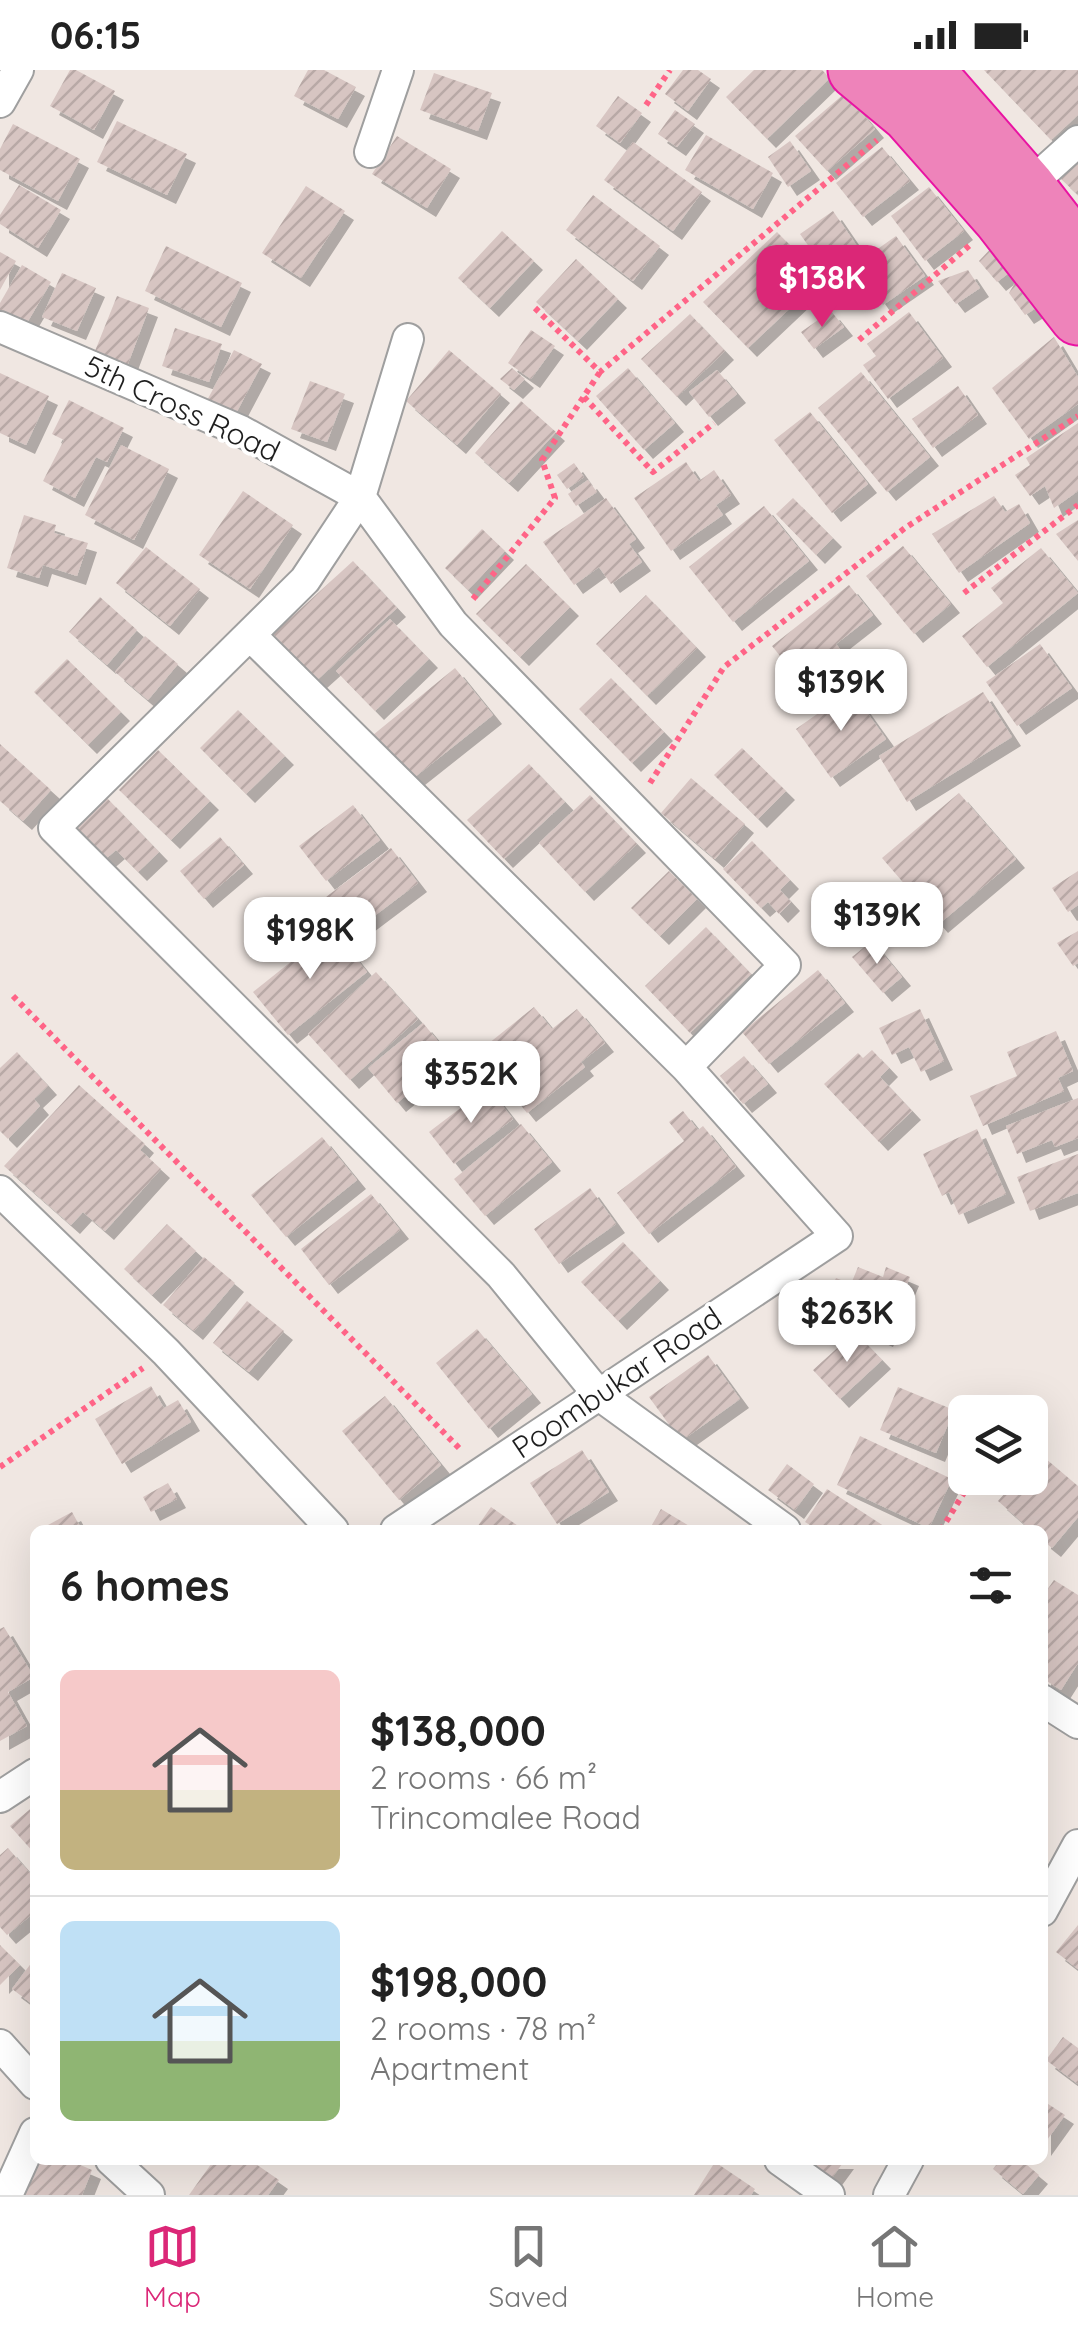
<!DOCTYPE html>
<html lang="en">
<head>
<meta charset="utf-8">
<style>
  body { margin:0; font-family:Quicksand,sans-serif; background:#f6f6f6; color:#222; height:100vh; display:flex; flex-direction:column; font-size:38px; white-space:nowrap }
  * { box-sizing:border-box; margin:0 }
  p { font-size:32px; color:#767676 }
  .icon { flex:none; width:55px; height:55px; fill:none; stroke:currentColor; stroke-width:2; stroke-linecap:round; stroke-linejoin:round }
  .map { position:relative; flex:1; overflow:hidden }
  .side { position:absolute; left:30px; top:1455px; width:1018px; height:640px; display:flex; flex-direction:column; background:#fff; border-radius:15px; box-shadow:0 10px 40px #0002 }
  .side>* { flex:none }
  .buttons { position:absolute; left:948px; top:1325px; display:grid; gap:20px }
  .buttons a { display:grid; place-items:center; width:100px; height:100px; border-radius:15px; background:#fff; box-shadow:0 10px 40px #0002; font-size:50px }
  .price { position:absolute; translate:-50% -85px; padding:0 22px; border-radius:20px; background:#fff; color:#222; font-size:32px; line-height:65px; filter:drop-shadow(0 2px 5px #0008) }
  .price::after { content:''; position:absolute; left:50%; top:60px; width:30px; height:22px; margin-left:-15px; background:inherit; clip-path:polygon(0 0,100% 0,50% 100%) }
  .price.current { background:#db2777; color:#fff }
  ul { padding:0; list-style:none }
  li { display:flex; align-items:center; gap:30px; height:250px; padding:0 30px }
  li+li { border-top:2px solid #e0e0e0 }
  li span { display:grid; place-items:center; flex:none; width:280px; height:200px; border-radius:15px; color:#555 }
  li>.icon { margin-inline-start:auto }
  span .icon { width:120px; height:120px; fill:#fffc; stroke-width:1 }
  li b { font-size:42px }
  h2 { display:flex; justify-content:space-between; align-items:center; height:120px; padding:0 30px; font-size:42px }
  .status { display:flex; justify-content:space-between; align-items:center; height:70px; padding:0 50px; background:#fff; direction:ltr }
  .status svg { height:28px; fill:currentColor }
  .menu { display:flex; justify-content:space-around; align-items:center; height:140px; border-top:2px solid #e0e0e0; background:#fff; font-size:28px; color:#767676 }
  .menu a { display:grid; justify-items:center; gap:5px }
  .menu .current { color:#db2777 }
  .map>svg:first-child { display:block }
  .building { fill:url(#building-hatch); filter:url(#shadow) }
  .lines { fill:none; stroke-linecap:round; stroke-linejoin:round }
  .street-casing { stroke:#9f9f9f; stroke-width:34 }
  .highway-casing { stroke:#e914a3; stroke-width:59 }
  .path { stroke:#ff6487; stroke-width:6; stroke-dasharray:5 5; stroke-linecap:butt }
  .street { stroke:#fff; stroke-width:30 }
  .highway { stroke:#ee83ba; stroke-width:55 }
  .labels { text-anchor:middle; stroke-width:8; stroke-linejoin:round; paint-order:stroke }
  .street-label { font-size:30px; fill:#1e1e1e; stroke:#fff }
</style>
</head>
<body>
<div class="status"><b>06:15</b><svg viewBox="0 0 49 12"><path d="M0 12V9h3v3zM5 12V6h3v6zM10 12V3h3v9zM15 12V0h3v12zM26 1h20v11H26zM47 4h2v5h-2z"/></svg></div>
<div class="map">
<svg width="1078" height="2125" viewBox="0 0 1078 2125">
  <defs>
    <pattern id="building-hatch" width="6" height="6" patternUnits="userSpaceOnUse" patternTransform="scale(2.5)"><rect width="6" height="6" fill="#d7c5c2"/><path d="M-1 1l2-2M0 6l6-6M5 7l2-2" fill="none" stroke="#b8a9a6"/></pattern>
    <filter id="shadow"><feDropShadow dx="9" dy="9" stdDeviation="0" flood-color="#0004"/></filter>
  </defs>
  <rect width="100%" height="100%" fill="#f0e7e2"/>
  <path class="building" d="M70 0H76L115 21 94 60 50 36Z
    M308 0H324L356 17 338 49 294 26Z
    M683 0H698L711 9 688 41 665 24Z
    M754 0H822L830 8 767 69 726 27Z
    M984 0H1078V45L1051 70Z
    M434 3 492 23 478 61 420 40Z
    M845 23 875 59 827 101 795 66Z
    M618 26 642 43 620 73 596 56Z
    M675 40 695 54 677 77 658 64Z
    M117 51 187 84 167 125 97 92Z
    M13 54 80 89 58 131 0 100V79Z
    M706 65 773 103 753 139 685 100Z
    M397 66 451 99 427 138 372 104Z
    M790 71 811 101 788 117 768 87Z
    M633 72 702 122 673 161 604 110Z
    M882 77 910 111 863 147 836 113Z
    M1078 92V125L1061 109Z
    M19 115 61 140 38 178 0 154V145Z
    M306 116 345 141 301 208 262 183Z
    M929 117 964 161 925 191 891 146Z
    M593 125 660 176 633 211 566 160Z
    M833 141 859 179 827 202 800 164Z
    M502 161 534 191 490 238 458 208Z
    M777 162 822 208 748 278 703 232Z
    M896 166 925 206 883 235 855 195Z
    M997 172 1014 199 997 212 979 191Z
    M166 176 242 213 221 257 145 221Z
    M0 182 16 191 0 220Z
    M576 189 618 229 578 271 536 232Z
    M22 195 51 212 18 268 0 258V233Z
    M968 200 980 218 956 234 938 211Z
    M62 203 96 218 77 261 42 247Z
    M1019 206 1041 235 1025 245 1009 223Z
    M117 226 149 238 126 299 93 286Z
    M831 241 844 257 814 279 801 262Z
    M909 242 943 288 888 329 863 295 876 286 867 274Z
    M690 244 725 281 677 327 641 289Z
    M175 258 222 274 209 312 162 296Z
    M531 260 555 276 531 309 508 293Z
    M1054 267 1078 307V334L1029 369 992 318Z
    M234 280 262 294 224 366 196 351Z
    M449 280 501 324 457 375 406 331Z
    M512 298 525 309 514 320 500 309Z
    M628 298 675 353 644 380 596 326Z
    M717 300 737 324 709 347 689 322Z
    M861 302 930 387 887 422 818 338Z
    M0 303 49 326 26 375 0 363Z
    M310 311 345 324 327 372 291 359Z
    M958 316 978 345 933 378 912 349Z
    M69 330 124 358 107 392 96 387 75 428 43 411 64 370 52 364Z
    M521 331 556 362 509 413 475 383Z
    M810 342 868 414 832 443 774 370Z
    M1078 353V421L1054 438 1045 416 1030 426 1015 405 1030 395 1026 388Z
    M121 375 169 399 134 470 85 445Z
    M686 392 699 411 714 400 731 425 716 435 723 445 671 481 634 428Z
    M574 393 584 407 567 419 557 405Z
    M588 410 597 422 576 436 568 424Z
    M243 421 293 455 250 519 199 485Z
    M994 426 1005 442 1019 434 1030 453 959 503 932 464Z
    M606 428 636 469 629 474 642 492 611 514 599 497 574 515 543 472Z
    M793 428 833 468 816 485 776 444Z
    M764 436 809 491 733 552 689 497Z
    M24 445 56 455 54 463 88 473 77 506 43 495 39 508 7 498Z
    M1078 450V491L1056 464Z
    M482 459 505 481 468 520 445 498Z
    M903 476 951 534 914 564 866 506Z
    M146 477 200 519 170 556 116 513Z
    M1041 478 1078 523 987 597 962 566 1003 533 991 518Z
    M353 491 397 538 317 610 273 564Z
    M526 494 570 537 520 587 476 544Z
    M849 515 873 545 836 574 853 596 822 620 806 600 797 607 772 576Z
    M646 525 697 578 647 626 596 574Z
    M100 527 137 560 107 595 69 562Z
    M390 549 429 589 375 641 336 601Z
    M145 566 178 594 148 630 115 602Z
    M1040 574 1072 618 1017 656 986 612Z
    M67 589 121 642 88 675 34 622Z
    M455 598 493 645 411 710 373 665Z
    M611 608 664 662 632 693 579 639Z
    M851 620 886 669 831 708 796 659Z
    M983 622 1012 667 907 732 879 686Z
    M238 640 285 686 246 724 200 678Z
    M0 674 51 720 23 751 0 731Z
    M742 678 786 721 758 749 714 705Z
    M158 680 210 731 171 770 119 720Z
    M529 694 565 732 504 789 467 750Z
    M691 708 745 754 715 789 661 743Z
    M959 723 1016 789 939 854 882 788Z
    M590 725 637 774 585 822 539 773Z
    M107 728 159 782 138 802 116 780 102 792 72 761Z
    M353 735 380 770 326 811 299 776Z
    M220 767 244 795 204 829 180 801Z
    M752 771 790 810 780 820 791 832 779 844 768 832 761 838 723 799Z
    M391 778 418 813 349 865 322 830Z
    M669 801 697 829 660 866 631 838Z
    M1078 801V835L1068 842 1052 818Z
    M706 857 751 904 690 963 645 916Z
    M332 859 367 902 288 965 253 922Z
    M1078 861V893L1073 896 1057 873Z
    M872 871 902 907 883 923 852 887Z
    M818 900 845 933 769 994 742 962Z
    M376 902 418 949 350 1010 308 964Z
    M534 937 552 959 577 939 605 973 581 992 585 997 527 1043 478 982Z
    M920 939 944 991 921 1002 909 977 892 985 879 958Z
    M423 953 452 988 397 1033 368 998Z
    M1056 961 1073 1001 1058 1008 1064 1021 983 1056 970 1026 1017 1006 1007 982Z
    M872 980 889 998 880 1007 912 1041 879 1072 824 1014 858 983 863 988Z
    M17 982 48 1016 34 1029 40 1036 8 1069 0 1061V998Z
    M744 986 768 1014 743 1034 720 1006Z
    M79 1015 145 1074 140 1080 161 1099 105 1161 83 1142 71 1155 4 1096Z
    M488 1017 513 1049 454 1094 429 1062Z
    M1078 1028V1068L1055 1077 1052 1070 1017 1084 1006 1056Z
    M683 1041 698 1060 703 1056 736 1097 649 1164 617 1123 684 1071 669 1052Z
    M521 1054 552 1092 485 1146 454 1109Z
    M977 1059 1006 1124 959 1145 949 1122 942 1126 923 1084Z
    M322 1067 357 1110 286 1167 251 1125Z
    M1078 1084V1123L1030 1141 1017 1107Z
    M590 1118 616 1154 559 1194 534 1159Z
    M371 1124 400 1160 329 1215 301 1179Z
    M167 1154 196 1181 152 1225 124 1199Z
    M623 1172 660 1211 618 1251 581 1212Z
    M204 1187 235 1213 194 1261 163 1235Z
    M858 1197 883 1207 886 1197 910 1207 884 1268 822 1241 836 1208 851 1214Z
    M247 1231 284 1261 249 1302 213 1273Z
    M477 1259 532 1324 489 1359 436 1293Z
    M855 1262 882 1290 840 1329 813 1300Z
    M708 1285 740 1329 681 1371 649 1327Z
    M151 1316 164 1338 178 1330 191 1352 122 1394 95 1349Z
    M898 1317 954 1340 936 1383 880 1360Z
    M385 1326 441 1395 399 1430 342 1361Z
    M860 1366 952 1409 929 1458 837 1415Z
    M582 1380 609 1422 557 1454 530 1413Z
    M1039 1383 1078 1416V1447L1052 1478 1042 1470V1460H1031L998 1431 1018 1408H1030V1394Z
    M787 1394 814 1414 795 1440 768 1420Z
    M168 1413 177 1429 151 1442 143 1427Z
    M827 1419 890 1460H818L805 1452Z
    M491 1437 524 1460H475Z
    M661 1439 696 1460H649Z
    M72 1442 82 1460H50L48 1455Z
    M1054 1510 1078 1525V1593L1061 1620 1042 1608V1527Z
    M4 1557 34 1607 8 1622 27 1656 0 1671V1559Z
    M35 1735V1784L10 1756Z
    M8 1778 35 1809V1842L7 1865 0 1857V1785Z
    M1078 1855V1899L1056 1882Z
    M0 1875 20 1895 0 1915Z
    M35 1888V1936L12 1919Z
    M1063 1967 1078 1978V2014L1046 1990Z
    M1042 2030 1065 2045 1042 2077Z
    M38 2090H69L92 2100 82 2125H24Z
    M214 2090H250L279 2110 268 2125H189Z
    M804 2090H845L831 2109Z
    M1000 2090H1021L1039 2105 1023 2124 993 2099Z
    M715 2092 755 2119 751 2125H694Z"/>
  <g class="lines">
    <defs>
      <path id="street" d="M0 32 18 0
        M370 82 398 0
        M1027 117 1078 71
        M0 257 241 361 360 427 453 554 785 895 686 997
        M408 269 360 427 305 510 54 758 501 1205 598 1324 785 1460
        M250 565 686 997 837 1166 396 1460
        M0 1121 166 1282 333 1460
        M1042 1630 1078 1653
        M0 1727 35 1704
        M1042 1841 1078 1775
        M0 1975 35 2014
        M111 2090 149 2125
        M780 2090 829 2125
        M7 2125 35 2063
        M889 2125 908 2090"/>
      <path id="highway" d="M856 0 909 44 1001 148 1078 247
        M919 0 940 17 1027 117 1078 183"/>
    </defs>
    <use href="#street" class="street-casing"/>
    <use href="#highway" class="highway-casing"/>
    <path class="path" d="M646 35 670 0
      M535 238 600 302 877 70
      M859 270 970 175
      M584 327 653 402 714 353
      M964 523 1078 435
      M473 529 555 428 542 390 600 302
      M650 713 724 597 905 458 1078 346
      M13 926 461 1380
      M0 1397 143 1298
      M941 1460 973 1408"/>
    <use href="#street" class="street"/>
    <use href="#highway" class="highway"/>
  </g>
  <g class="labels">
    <g class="street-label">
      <text transform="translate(182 339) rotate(25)" y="10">5th Cross Road</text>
      <text transform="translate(617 1313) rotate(-34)" y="10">Poombukar Road</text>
    </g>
  </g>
</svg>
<div class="buttons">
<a><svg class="icon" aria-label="layers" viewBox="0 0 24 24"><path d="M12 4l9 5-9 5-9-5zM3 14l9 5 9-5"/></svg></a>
</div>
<b class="price current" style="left:822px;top:260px">$138K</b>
<b class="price" style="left:841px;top:664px">$139K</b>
<b class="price" style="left:877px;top:897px">$139K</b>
<b class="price" style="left:310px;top:912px">$198K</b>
<b class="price" style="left:471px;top:1056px">$352K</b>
<b class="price" style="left:847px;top:1295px">$263K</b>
<section class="side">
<h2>6 homes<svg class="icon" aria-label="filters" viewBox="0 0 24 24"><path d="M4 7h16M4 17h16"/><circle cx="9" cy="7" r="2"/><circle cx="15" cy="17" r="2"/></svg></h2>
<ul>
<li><span style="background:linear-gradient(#f6c9c9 60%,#c2b280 0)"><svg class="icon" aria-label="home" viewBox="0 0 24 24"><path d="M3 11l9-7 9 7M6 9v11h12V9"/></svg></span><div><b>$138,000</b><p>2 rooms · 66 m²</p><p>Trincomalee Road</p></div></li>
<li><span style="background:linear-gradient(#bfe0f5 60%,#8fb573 0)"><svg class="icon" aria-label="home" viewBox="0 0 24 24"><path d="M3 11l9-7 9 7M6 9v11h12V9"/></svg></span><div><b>$198,000</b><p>2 rooms · 78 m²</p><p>Apartment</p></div></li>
</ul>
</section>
</div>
<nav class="menu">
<a class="current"><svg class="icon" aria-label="map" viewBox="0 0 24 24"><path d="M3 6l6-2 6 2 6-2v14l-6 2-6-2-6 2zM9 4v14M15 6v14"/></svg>Map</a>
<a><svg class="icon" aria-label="saved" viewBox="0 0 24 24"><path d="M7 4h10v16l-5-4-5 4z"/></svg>Saved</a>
<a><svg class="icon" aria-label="home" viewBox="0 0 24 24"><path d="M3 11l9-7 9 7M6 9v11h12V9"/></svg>Home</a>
</nav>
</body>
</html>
